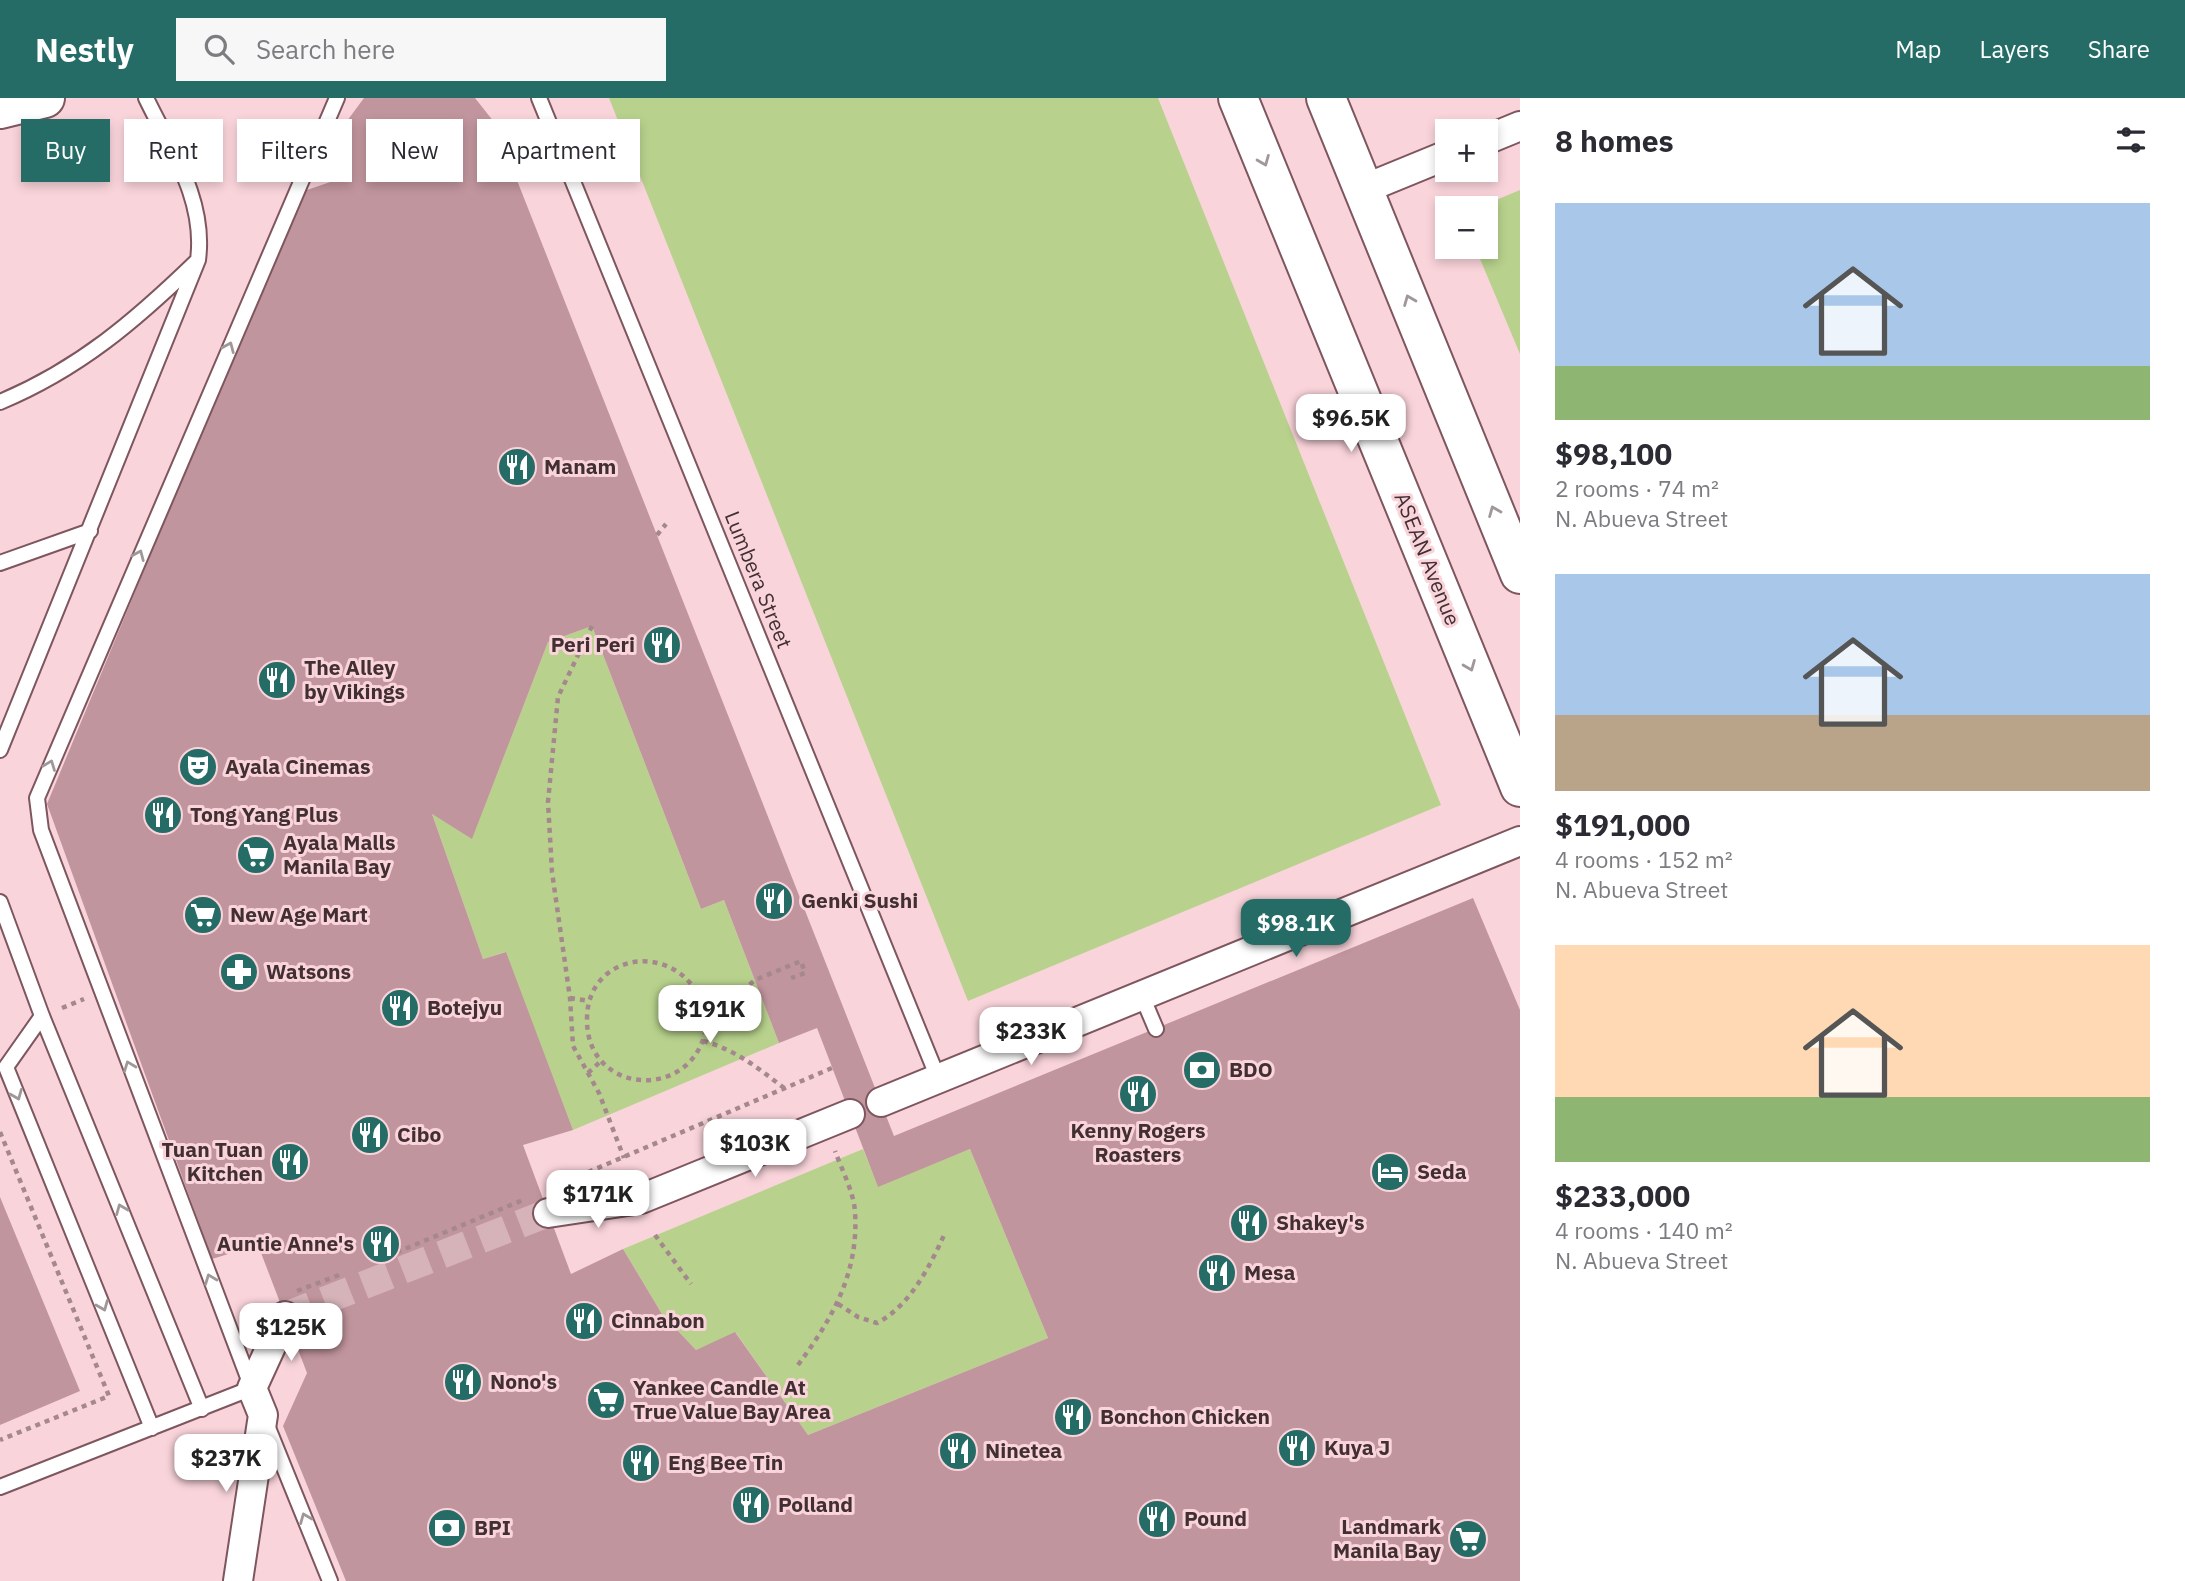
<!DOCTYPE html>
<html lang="en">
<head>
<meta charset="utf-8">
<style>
  body { margin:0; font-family:"IBM Plex Sans",sans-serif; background:#f7f7f7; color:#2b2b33; height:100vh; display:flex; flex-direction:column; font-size:26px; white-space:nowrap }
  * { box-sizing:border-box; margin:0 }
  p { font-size:23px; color:#7c7c81 }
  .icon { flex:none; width:38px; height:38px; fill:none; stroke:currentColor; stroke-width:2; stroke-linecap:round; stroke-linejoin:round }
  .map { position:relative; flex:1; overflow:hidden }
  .drawer { display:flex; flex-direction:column; background:#fff; width:665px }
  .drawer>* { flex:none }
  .hud { position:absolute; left:21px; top:21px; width:665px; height:63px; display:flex; gap:14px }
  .fabs { position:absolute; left:1435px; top:21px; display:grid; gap:14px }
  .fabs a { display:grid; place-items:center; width:63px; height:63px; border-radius:0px; background:#fff; box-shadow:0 4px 10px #0003; font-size:35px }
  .price { position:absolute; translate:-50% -60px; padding:0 16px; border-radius:14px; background:#fff; color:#222; font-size:23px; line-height:46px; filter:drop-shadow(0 2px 4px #0008) }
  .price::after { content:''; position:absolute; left:50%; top:42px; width:21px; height:16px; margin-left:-10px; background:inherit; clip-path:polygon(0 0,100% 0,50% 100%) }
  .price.current { background:#246c65; color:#fff }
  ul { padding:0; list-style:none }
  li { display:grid; align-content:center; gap:14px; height:371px; padding:0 35px }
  li span { display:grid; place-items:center; height:217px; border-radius:0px; color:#555 }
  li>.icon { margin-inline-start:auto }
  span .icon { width:126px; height:126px; fill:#fffc; stroke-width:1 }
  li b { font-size:30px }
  h2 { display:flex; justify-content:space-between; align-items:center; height:84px; padding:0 35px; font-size:30px }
  .chip { padding:0 24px; border-radius:0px; background:#fff; box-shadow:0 4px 10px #0003; font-size:24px; line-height:63px }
  .chip.current { background:#246c65; color:#fff }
  header { display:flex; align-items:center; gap:42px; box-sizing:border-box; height:98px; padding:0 35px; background:#246c65; color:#fff }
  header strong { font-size:33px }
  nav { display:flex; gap:38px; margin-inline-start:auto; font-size:24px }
  .search { width:490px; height:63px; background:#f7f7f7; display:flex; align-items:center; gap:18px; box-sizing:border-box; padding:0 24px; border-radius:0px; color:#7c7c81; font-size:26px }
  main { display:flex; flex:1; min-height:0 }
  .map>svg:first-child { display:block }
  .green { fill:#b8d28d }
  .building { fill:#c1959d; fill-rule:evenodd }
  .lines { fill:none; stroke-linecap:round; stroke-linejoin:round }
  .street-tunnel { stroke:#d5b3b9; stroke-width:28; stroke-dasharray:28 14; stroke-linecap:butt }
  .lane-casing { stroke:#7e565f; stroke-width:18 }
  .street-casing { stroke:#7e565f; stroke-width:32 }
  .secondary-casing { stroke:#7e565f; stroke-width:42 }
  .path { stroke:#a5888d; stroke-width:4.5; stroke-dasharray:5 5; stroke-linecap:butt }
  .lane { stroke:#fff; stroke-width:14 }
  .street { stroke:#fff; stroke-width:28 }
  .secondary { stroke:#fff; stroke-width:38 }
  .oneway { stroke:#a09798 }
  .labels { text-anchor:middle; stroke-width:6; stroke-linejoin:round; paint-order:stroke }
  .poi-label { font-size:21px; font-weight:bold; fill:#412f32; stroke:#fad4db; text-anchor:start }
  .street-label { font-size:21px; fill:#412f32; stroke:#fad4db }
</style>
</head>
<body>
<header>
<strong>Nestly</strong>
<div class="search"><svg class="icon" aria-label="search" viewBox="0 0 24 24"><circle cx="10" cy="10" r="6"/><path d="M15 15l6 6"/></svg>Search here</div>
<nav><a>Map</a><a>Layers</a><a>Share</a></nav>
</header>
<main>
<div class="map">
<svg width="1520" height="1483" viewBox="0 0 1520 1483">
  <rect width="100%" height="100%" fill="#fad4db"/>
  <path class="green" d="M609 0H1158L1441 707 968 903Z
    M1520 92V256L1475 149H1486V110H1477Z
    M592 528 701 811 724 802 779 945 573 1032 505 854 483 861 432 716 472 740 548 544Z
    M863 1051 878 1088 970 1051 1048 1240 808 1337 736 1235 696 1252 662 1216 623 1151Z"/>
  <path class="building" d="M364 0H475L494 24 894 1038 1473 800 1520 912V1483H346L283 1328 307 1275 258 1147 212 1161 47 706 301 94 339 81V44L344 27ZM592 528 701 811 724 802 779 945 817 930 878 1089 970 1051 1048 1240 808 1337 735 1234 696 1252 662 1216 623 1151 571 1176 523 1047 573 1032 506 854 483 861 432 716 472 741 548 544Z
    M0 1099 80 1293 0 1327Z"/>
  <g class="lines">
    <path class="street-tunnel" d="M285 1218 548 1115"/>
    <defs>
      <path id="lane" d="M539 0 938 980
        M0 304C79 271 135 223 196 164
        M0 465 90 433
        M0 652 198 162C206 102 171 52 146 0
        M0 804 42 918 202 1311
        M1142 898 1156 931
        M42 918 6 969 152 1330
        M266 1325 330 1483
        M0 1389 252 1290 41 732 37 700 337 0"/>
      <path id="street" d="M1486 42 1520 28
        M1364 91 1447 57
        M881 1004 1520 743
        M548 1115 641 1101 850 1016
        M238 1483 263 1317 252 1290 285 1218"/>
      <path id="secondary" d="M1238 0 1520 689
        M1326 0 1520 476
        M0 11 45 0"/>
    </defs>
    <use href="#lane" class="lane-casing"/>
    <use href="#street" class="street-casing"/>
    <use href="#secondary" class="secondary-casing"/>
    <path class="path" d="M657 437 666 426
      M592 528 558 599 548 704 552 774 570 900 573 948 599 995 624 1060
      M570 900 589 903
      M62 910 84 901
      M707 922C692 840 587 848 587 921 586 1001 701 1004 707 922L755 882 801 863 805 875 791 880
      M703 943C736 952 758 970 784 990
      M588 975 601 963
      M0 1034 109 1298 0 1342
      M579 1078 832 970
      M655 1137 691 1186
      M378 1162 523 1102
      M297 1193 339 1177
      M838 1206 858 1219 877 1225C910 1208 930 1168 945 1135
      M798 1267C832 1221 859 1175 855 1114 854 1095 842 1072 835 1053"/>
    <use href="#lane" class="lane"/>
    <use href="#street" class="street"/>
    <use href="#secondary" class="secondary"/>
  </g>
  <defs><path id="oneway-chevron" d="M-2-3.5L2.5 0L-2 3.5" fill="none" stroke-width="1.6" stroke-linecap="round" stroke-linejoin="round" transform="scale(1.75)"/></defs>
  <g class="oneway">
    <use href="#oneway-chevron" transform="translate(1264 63) rotate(68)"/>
    <use href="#oneway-chevron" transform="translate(1409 202) rotate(-112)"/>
    <use href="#oneway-chevron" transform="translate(229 249) rotate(-67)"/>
    <use href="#oneway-chevron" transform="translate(1494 413) rotate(-112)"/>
    <use href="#oneway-chevron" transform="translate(139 457) rotate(-67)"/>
    <use href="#oneway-chevron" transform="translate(1470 568) rotate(68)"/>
    <use href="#oneway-chevron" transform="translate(50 667) rotate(-69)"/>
    <use href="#oneway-chevron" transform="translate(129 968) rotate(-111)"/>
    <use href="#oneway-chevron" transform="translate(17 997) rotate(68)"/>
    <use href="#oneway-chevron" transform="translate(121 1111) rotate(-112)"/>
    <use href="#oneway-chevron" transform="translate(210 1181) rotate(-111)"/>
    <use href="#oneway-chevron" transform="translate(103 1208) rotate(68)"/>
    <use href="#oneway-chevron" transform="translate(305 1420) rotate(-112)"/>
  </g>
  <defs>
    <symbol id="restaurant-disc" viewBox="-11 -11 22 22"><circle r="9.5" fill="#246c65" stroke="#fad4db"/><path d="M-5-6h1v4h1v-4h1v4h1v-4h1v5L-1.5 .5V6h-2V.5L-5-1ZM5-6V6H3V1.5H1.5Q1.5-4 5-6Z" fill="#fff"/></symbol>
    <symbol id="theatre-disc" viewBox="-11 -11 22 22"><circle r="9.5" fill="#246c65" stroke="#fad4db"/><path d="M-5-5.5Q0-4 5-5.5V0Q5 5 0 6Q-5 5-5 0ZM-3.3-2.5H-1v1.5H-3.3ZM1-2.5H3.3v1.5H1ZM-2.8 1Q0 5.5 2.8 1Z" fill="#fff"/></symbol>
    <symbol id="supermarket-disc" viewBox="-11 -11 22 22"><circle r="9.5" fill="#246c65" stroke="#fad4db"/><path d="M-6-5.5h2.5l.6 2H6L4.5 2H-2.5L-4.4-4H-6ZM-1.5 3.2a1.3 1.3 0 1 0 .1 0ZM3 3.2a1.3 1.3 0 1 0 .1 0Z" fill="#fff"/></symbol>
    <symbol id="pharmacy-disc" viewBox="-11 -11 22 22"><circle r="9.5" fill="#246c65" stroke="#fad4db"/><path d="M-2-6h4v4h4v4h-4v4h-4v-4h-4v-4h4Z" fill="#fff"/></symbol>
    <symbol id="bank-disc" viewBox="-11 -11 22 22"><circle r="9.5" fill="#246c65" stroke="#fad4db"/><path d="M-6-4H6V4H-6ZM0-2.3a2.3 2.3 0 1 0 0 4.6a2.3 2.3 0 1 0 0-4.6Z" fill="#fff"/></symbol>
    <symbol id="hotel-disc" viewBox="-11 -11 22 22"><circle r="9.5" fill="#246c65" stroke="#fad4db"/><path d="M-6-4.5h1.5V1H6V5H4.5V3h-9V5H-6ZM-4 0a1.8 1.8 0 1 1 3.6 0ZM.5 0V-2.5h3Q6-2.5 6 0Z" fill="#fff"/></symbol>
  </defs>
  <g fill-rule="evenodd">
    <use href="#restaurant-disc" x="495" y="347" width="44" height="44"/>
    <use href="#restaurant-disc" x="640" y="525" width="44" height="44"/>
    <use href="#restaurant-disc" x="255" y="560" width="44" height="44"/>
    <use href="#theatre-disc" x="176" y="647" width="44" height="44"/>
    <use href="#restaurant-disc" x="141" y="695" width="44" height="44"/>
    <use href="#supermarket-disc" x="234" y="735" width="44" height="44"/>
    <use href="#restaurant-disc" x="752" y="781" width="44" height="44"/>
    <use href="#supermarket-disc" x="181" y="795" width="44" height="44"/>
    <use href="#pharmacy-disc" x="217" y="852" width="44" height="44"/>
    <use href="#restaurant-disc" x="378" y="888" width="44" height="44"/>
    <use href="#bank-disc" x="1180" y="950" width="44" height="44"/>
    <use href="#restaurant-disc" x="1116" y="974" width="44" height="44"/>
    <use href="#restaurant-disc" x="348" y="1015" width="44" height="44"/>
    <use href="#restaurant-disc" x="268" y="1042" width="44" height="44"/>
    <use href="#hotel-disc" x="1368" y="1052" width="44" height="44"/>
    <use href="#restaurant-disc" x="1227" y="1103" width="44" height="44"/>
    <use href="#restaurant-disc" x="359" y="1124" width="44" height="44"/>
    <use href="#restaurant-disc" x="1195" y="1153" width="44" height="44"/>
    <use href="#restaurant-disc" x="562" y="1201" width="44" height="44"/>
    <use href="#restaurant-disc" x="441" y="1262" width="44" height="44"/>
    <use href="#supermarket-disc" x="584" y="1280" width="44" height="44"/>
    <use href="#restaurant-disc" x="1051" y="1297" width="44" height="44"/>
    <use href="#restaurant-disc" x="1275" y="1328" width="44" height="44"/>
    <use href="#restaurant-disc" x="936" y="1331" width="44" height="44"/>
    <use href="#restaurant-disc" x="619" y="1343" width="44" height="44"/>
    <use href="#restaurant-disc" x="729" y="1385" width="44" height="44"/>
    <use href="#restaurant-disc" x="1135" y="1399" width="44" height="44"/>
    <use href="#bank-disc" x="425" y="1408" width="44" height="44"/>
    <use href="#supermarket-disc" x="1446" y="1419" width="44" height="44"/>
  </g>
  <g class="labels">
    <g class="poi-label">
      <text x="544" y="376">Manam</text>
      <text x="635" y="554" text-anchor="end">Peri Peri</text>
      <text x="304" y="577">The Alley<tspan x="304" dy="24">by Vikings</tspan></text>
      <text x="225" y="676">Ayala Cinemas</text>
      <text x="190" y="724">Tong Yang Plus</text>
      <text x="283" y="752">Ayala Malls<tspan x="283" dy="24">Manila Bay</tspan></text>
      <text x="801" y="810">Genki Sushi</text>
      <text x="230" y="824">New Age Mart</text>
      <text x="266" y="881">Watsons</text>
      <text x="427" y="917">Botejyu</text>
      <text x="1229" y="979">BDO</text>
      <text x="1138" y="1040" text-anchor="middle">Kenny Rogers<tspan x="1138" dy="24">Roasters</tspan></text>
      <text x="397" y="1044">Cibo</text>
      <text x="263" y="1059" text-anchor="end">Tuan Tuan<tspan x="263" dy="24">Kitchen</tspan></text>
      <text x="1417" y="1081">Seda</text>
      <text x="1276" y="1132">Shakey's</text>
      <text x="354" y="1153" text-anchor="end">Auntie Anne's</text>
      <text x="1244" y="1182">Mesa</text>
      <text x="611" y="1230">Cinnabon</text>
      <text x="490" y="1291">Nono's</text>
      <text x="633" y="1297">Yankee Candle At<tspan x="633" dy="24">True Value Bay Area</tspan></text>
      <text x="1100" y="1326">Bonchon Chicken</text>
      <text x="1324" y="1357">Kuya J</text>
      <text x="985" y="1360">Ninetea</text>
      <text x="668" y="1372">Eng Bee Tin</text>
      <text x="778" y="1414">Polland</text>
      <text x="1184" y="1428">Pound</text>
      <text x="1441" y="1436" text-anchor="end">Landmark<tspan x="1441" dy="24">Manila Bay</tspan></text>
      <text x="474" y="1437">BPI</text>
    </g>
    <g class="street-label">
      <text transform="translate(1427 461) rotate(68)" y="7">ASEAN Avenue</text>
      <text transform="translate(758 482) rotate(68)" y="7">Lumbera Street</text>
    </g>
  </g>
</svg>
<div class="fabs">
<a>+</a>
<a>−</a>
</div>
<b class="price" style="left:1351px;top:356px">$96.5K</b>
<b class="price current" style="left:1296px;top:861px">$98.1K</b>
<b class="price" style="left:710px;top:947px">$191K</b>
<b class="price" style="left:1031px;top:969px">$233K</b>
<b class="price" style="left:755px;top:1081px">$103K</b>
<b class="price" style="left:598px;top:1132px">$171K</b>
<b class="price" style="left:291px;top:1265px">$125K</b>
<b class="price" style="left:226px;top:1396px">$237K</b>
<div class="hud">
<a class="chip current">Buy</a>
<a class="chip">Rent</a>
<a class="chip">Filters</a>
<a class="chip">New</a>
<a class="chip">Apartment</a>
</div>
</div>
<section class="drawer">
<h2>8 homes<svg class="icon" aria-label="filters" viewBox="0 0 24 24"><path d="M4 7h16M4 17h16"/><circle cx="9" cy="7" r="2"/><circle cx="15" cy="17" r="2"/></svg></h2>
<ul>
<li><span style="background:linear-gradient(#a9c7e8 75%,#8fb573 0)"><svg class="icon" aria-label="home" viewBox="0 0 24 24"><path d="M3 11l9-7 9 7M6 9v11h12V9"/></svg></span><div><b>$98,100</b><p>2 rooms · 74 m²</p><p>N. Abueva Street</p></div></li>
<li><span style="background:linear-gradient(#a9c7e8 65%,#b9a48a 0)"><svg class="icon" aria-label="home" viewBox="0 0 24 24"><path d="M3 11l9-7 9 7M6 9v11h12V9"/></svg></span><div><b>$191,000</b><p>4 rooms · 152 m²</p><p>N. Abueva Street</p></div></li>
<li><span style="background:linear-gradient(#ffd9b3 70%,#8fb573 0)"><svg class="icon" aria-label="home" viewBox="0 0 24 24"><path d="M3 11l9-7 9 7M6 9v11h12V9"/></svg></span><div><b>$233,000</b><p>4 rooms · 140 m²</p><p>N. Abueva Street</p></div></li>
</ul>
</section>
</main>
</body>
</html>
